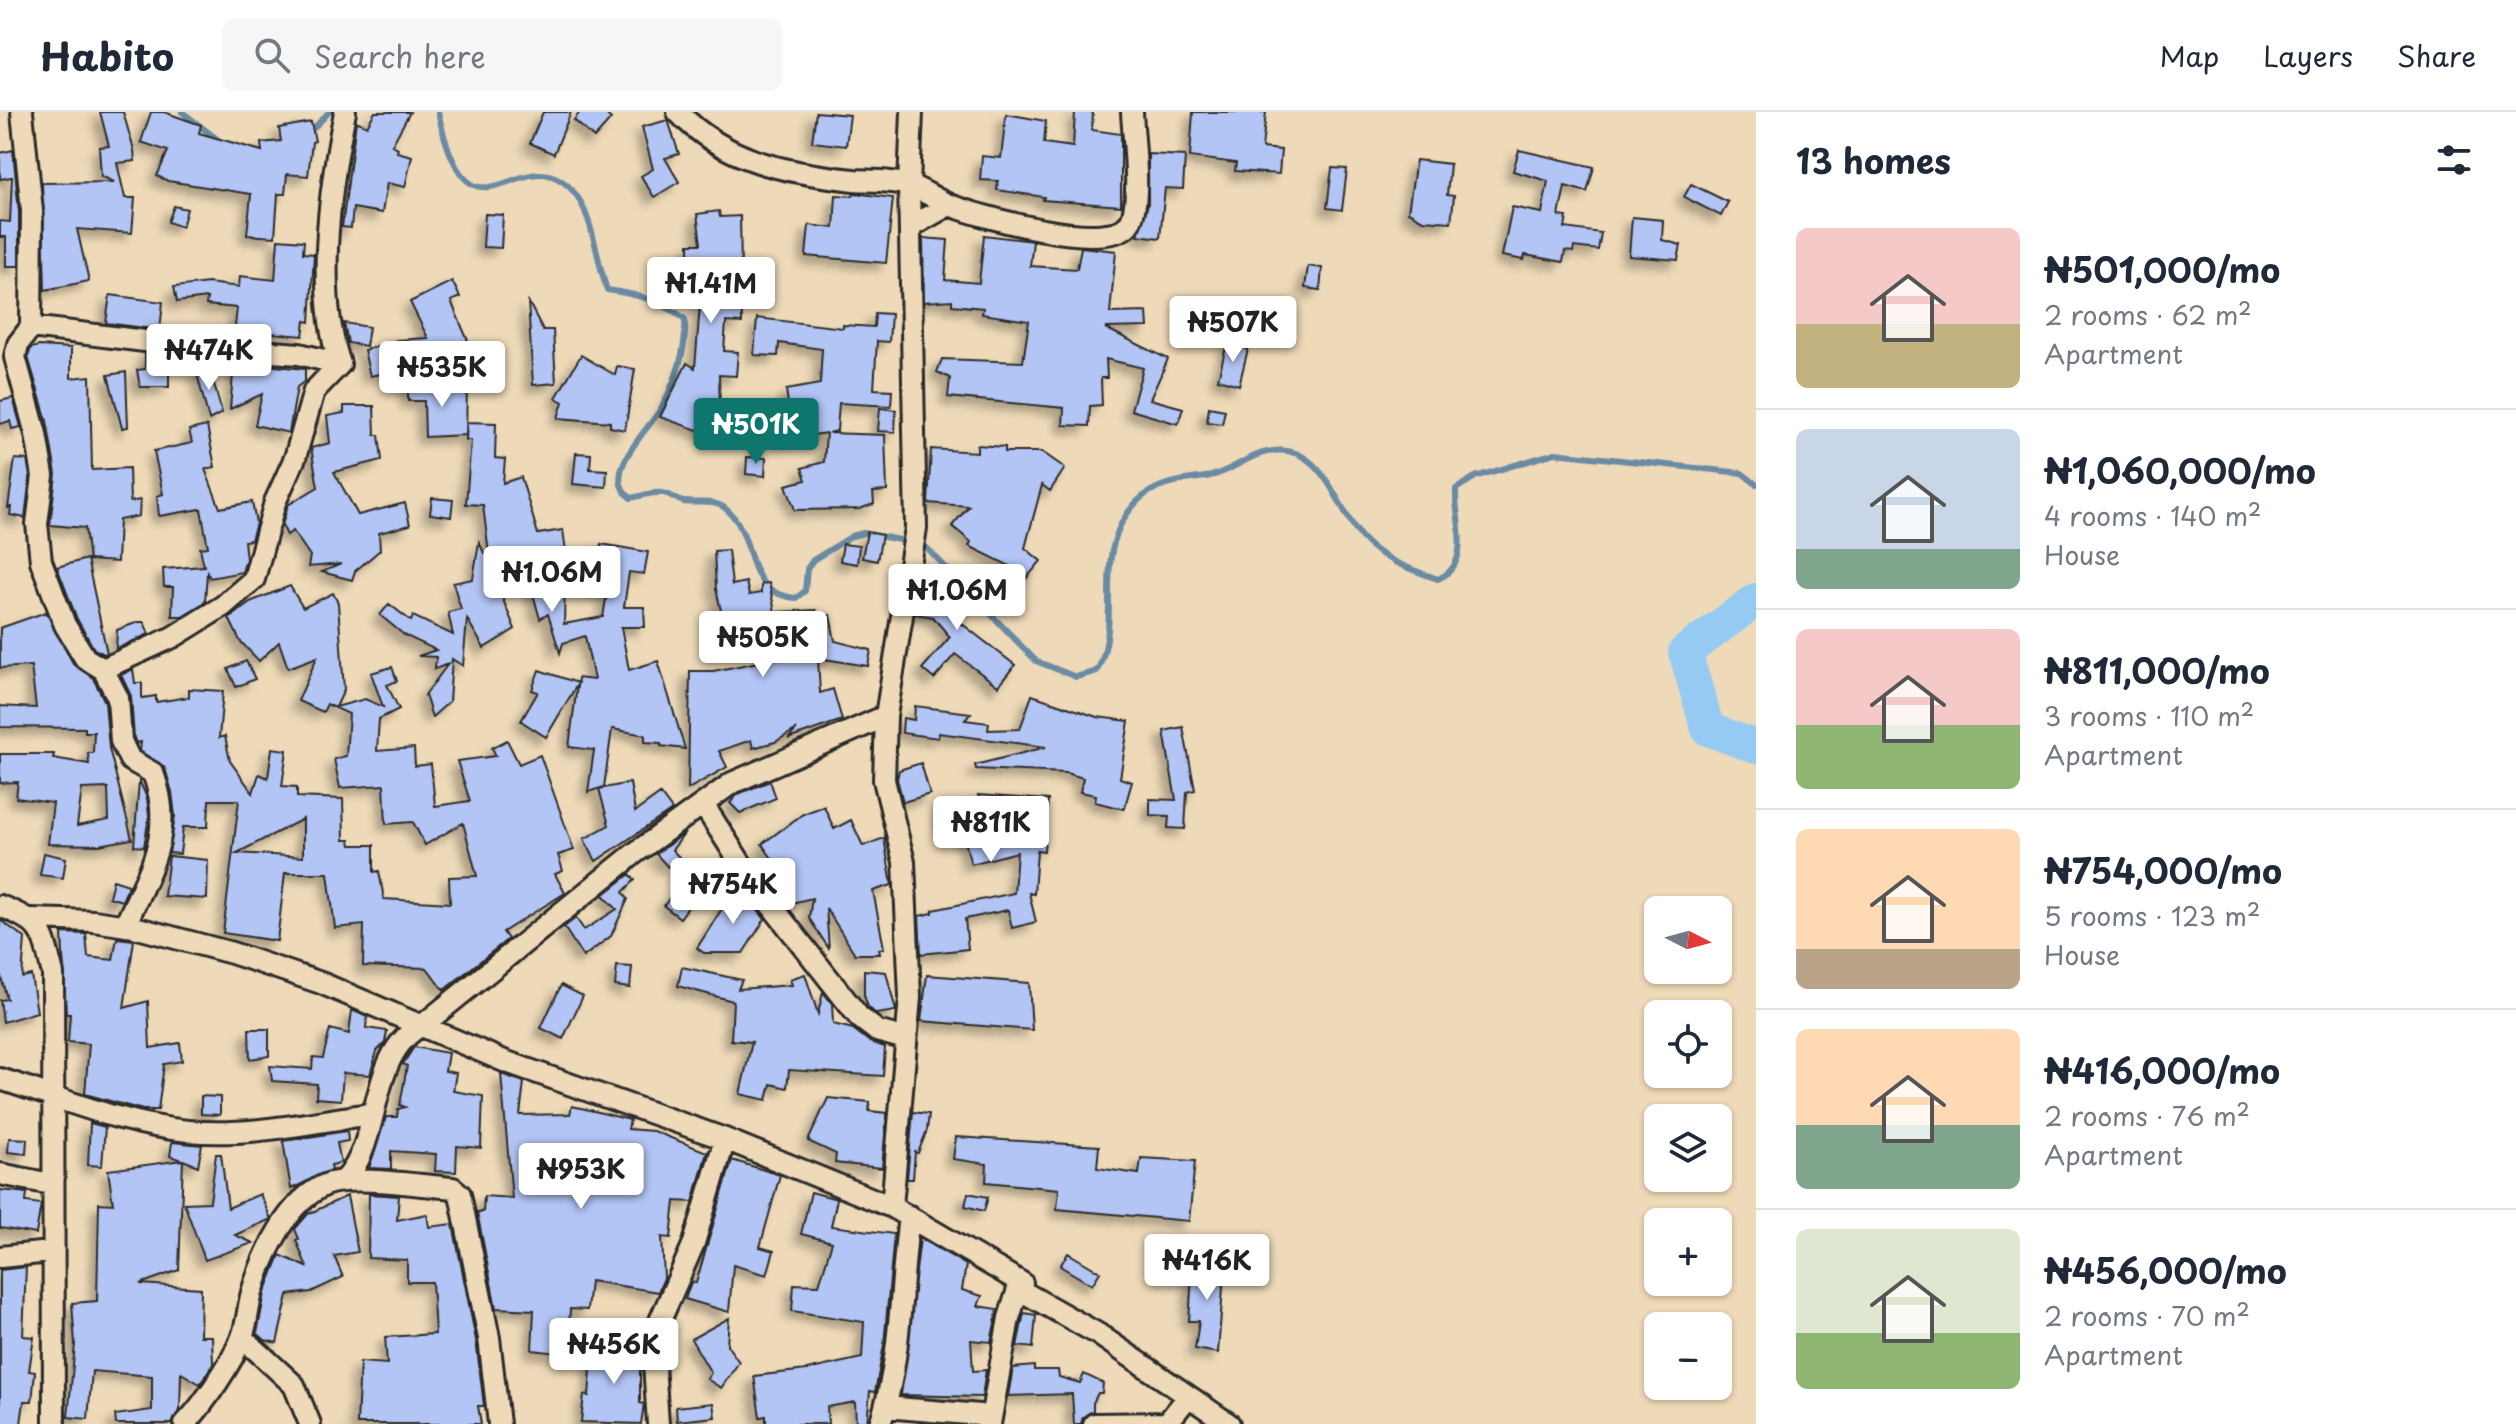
<!DOCTYPE html>
<html lang="en">
<head>
<meta charset="utf-8">
<style>
  body { margin:0; font-family:"Playpen Sans",sans-serif; background:#f6f6f7; color:#1f2937; height:100vh; display:flex; flex-direction:column; font-size:30px; white-space:nowrap }
  * { box-sizing:border-box; margin:0 }
  p { font-size:26px; color:#747a83 }
  .icon { flex:none; width:44px; height:44px; fill:none; stroke:currentColor; stroke-width:2; stroke-linecap:round; stroke-linejoin:round }
  .map { position:relative; flex:1; overflow:hidden }
  .side { display:flex; flex-direction:column; background:#fff; width:760px }
  .side>* { flex:none }
  .needle { width:52px; rotate:96deg }
  .fabs { position:absolute; left:1644px; top:784px; display:grid; gap:16px }
  .fabs a { display:grid; place-items:center; width:88px; height:88px; border-radius:12px; background:#fff; box-shadow:0 2px 6px #0004; font-size:40px }
  .price { position:absolute; translate:-50% -68px; padding:0 18px; border-radius:8px; background:#fff; color:#222; font-size:26px; line-height:52px; filter:drop-shadow(0 2px 4px #0008) }
  .price::after { content:''; position:absolute; left:50%; top:48px; width:24px; height:18px; margin-left:-12px; background:inherit; clip-path:polygon(0 0,100% 0,50% 100%) }
  .price.selected { background:#0f766e; color:#fff }
  ul { padding:0; list-style:none }
  li { display:flex; align-items:center; gap:24px; height:200px; padding:0 40px }
  li+li { border-top:2px solid #e0e1e3 }
  li span { display:grid; place-items:center; flex:none; width:224px; height:160px; border-radius:12px; color:#555 }
  li>.icon { margin-inline-start:auto }
  span .icon { width:96px; height:96px; fill:#fffc; stroke-width:1 }
  li b { font-size:34px }
  h2 { display:flex; justify-content:space-between; align-items:center; height:96px; padding:0 40px; font-size:34px }
  header { display:flex; align-items:center; gap:48px; box-sizing:border-box; height:112px; padding:0 40px; background:#fff; border-bottom:2px solid #e0e1e3 }
  header strong { font-size:38px }
  nav { display:flex; gap:44px; margin-inline-start:auto; font-size:28px }
  .search { width:560px; height:72px; background:#f6f6f7; display:flex; align-items:center; gap:20px; box-sizing:border-box; padding:0 28px; border-radius:12px; color:#747a83; font-size:30px }
  main { display:flex; flex:1; min-height:0 }
  .map>svg:first-child { display:block }
  .lines { fill:none; stroke-linecap:round; stroke-linejoin:round }
  .stream { stroke:#6b8ba3; stroke-width:6 }
  .river { stroke:#95cbf3; stroke-width:34 }
  .building { fill:#b3c5f5; stroke:#2b2b2b; stroke-width:2; fill-rule:evenodd; filter:url(#shadow) }
  .minor-casing { stroke:#2b2b2b; stroke-width:26 }
  .minor { stroke:#eedab8; stroke-width:20 }
</style>
</head>
<body>
<header>
<strong>Habito</strong>
<div class="search"><svg class="icon" aria-label="search" viewBox="0 0 24 24"><circle cx="10" cy="10" r="6"/><path d="M15 15l6 6"/></svg>Search here</div>
<nav><a>Map</a><a>Layers</a><a>Share</a></nav>
</header>
<main>
<div class="map">
<svg width="1756" height="1312" viewBox="0 0 1756 1312">
  <defs>
    <filter id="shadow"><feDropShadow dx="-7" dy="7" stdDeviation="4" flood-color="#0004"/></filter>
  </defs>
  <rect width="100%" height="100%" fill="#eedab8"/>
  <filter id="ink" filterUnits="userSpaceOnUse"><feTurbulence type="fractalNoise" baseFrequency=".0125" numOctaves="2"/><feDisplacementMap in="SourceGraphic" scale="16" xChannelSelector="R" yChannelSelector="G"/><feConvolveMatrix kernelMatrix="1 2 1 2 8 2 1 2 1" color-interpolation-filters="sRGB"/></filter>
  <g filter="url(#ink)">
    <g class="lines">
      <path class="stream" d="M182 0 217 27
        M438 0C471 150 520 19 573 79 592 99 597 150 607 178 637 182 661 189 685 207 687 236 677 265 664 291 653 315 597 361 631 386 642 384 658 378 667 382 673 384 678 389 684 390 697 392 715 387 726 397 761 427 739 480 796 486L805 479 807 457 813 448 852 424 863 421 900 428
        M309 21 329 0
        M926 435 1036 549 1076 565 1097 559C1121 512 1097 459 1121 412 1141 374 1167 370 1206 365 1228 362 1246 344 1267 340 1323 327 1336 397 1363 427 1382 448 1412 458 1438 467 1474 451 1454 407 1456 377L1475 365 1555 341 1742 361 1756 372"/>
      <path class="river" d="M1756 488 1685 540 1708 617 1756 635"/>
    </g>
    <path class="building" d="M100 0H123L134 38 135 49 117 51 125 86H135L132 121 77 117 89 169 45 178 42 71 114 70 101 64 99 35 109 34Z
      M151 0H164L201 13 199 21 262 39 261 31 281 29 279 16 311 10 315 29 312 30 308 64 287 62 285 82H278L275 125 247 123 251 82 168 69 157 64 168 39 141 30Z
      M375 0H410L392 33 398 36 397 40 412 44 405 75 387 71 382 101 353 96 351 116 342 115 356 9 367 14Z
      M543 0H571L554 42 530 31Z
      M580 0H604L611 7 594 26 574 8Z
      M816 0 850 3 846 34 812 30Z
      M1075 0H1093L1092 18 1121 22V94L1043 88 1044 85 997 78 998 69 980 68 982 44 1001 46 1006 2 1046 9 1044 31 1073 35Z
      M1193 0H1266L1262 36 1281 38 1279 62 1235 59 1236 51 1190 45Z
      M668 8 679 42 665 46 679 70 654 85 641 64 653 57 642 15Z
      M13 38 19 100V154H6V125H0V109L10 110 12 65 0 67V41Z
      M1519 38 1594 55 1587 80 1565 74 1559 104 1567 105 1565 116 1601 121 1598 138 1574 135 1573 140 1565 139 1563 150 1525 143 1524 148 1502 144 1512 95 1542 101 1548 69 1513 59Z
      M1148 42 1185 44 1183 77 1165 76 1160 126 1138 123 1148 92Z
      M1416 48 1450 52 1447 83 1454 84 1451 110 1423 108 1408 100Z
      M1332 56 1347 57 1342 98 1327 96Z
      M1691 72 1728 90 1721 104 1684 85Z
      M854 81 893 86 886 151 806 144 809 113 834 116 836 83 853 84Z
      M174 94 187 97 182 115 168 110Z
      M719 99 720 105 740 104 742 211 726 210 724 239 738 240 736 264 719 263 720 300 712 323 660 305 687 251 695 256 700 193H707L706 148 689 149V132H701L697 102Z
      M485 102 503 103 501 136 483 135Z
      M1632 105 1663 108 1662 128 1681 133 1678 148 1629 144Z
      M984 123 1033 129 1030 154 1077 157 1081 135 1116 139 1110 201 1147 200 1148 215 1105 216 1168 247 1150 287 1183 296 1178 312 1131 298 1143 256 1106 247 1107 266H1101L1102 293 1090 294 1089 314 1063 313 1064 296 948 285 950 266 937 260 942 247 1023 250 1029 209 982 202 983 196 952 193V188L924 190 923 126 948 128 945 168 979 171Z
      M278 127 304 129 303 141 314 142 310 210 305 209 303 224 271 221V227L234 224 237 196 206 193 207 186 177 190 174 175 208 171 239 175 240 164 275 168Z
      M1308 154 1322 156 1320 178 1305 176Z
      M452 169 460 185 451 189 474 243 408 272V256L370 264 364 238 397 228 428 226 410 190Z
      M110 183 163 190 160 218 106 211Z
      M528 189 543 218H553L556 271 533 273Z
      M875 201 891 202 889 230 877 229 874 277 892 278 891 294 839 291 837 319 829 321 885 323 887 379 873 380 874 392 859 397 795 398 786 373 806 368 802 356 824 350 826 321 783 328 777 291H788L786 278 820 272 822 237 779 231 778 244 754 243 757 206 843 216V213L874 215Z
      M344 211 369 215 366 234 348 231Z
      M1227 231 1248 237 1239 273 1218 267Z
      M39 234 71 236V266L90 264 92 358 129 356 130 390 140 388 139 404 119 408 117 450 89 448 85 416 50 413 56 362 47 309 28 245 31 236Z
      M491 236 501 255 486 263 476 244Z
      M145 242 169 245V275H140L137 258 145 257Z
      M581 243 615 263 617 254 635 257 625 318 610 315V310L558 306 563 290 556 286Z
      M234 250 305 257V269L297 275 289 321 255 313 262 282 230 297Z
      M209 254 222 301 209 308 196 258Z
      M126 260 128 315 122 316 108 263Z
      M408 273 467 274 466 323 425 325 424 289H408Z
      M13 286 21 315 12 317 10 309 0 312V289Z
      M344 294H374L375 323H379L382 348 334 360 358 403 405 391 410 413 379 421 380 438 355 459 352 468 322 460 341 452 308 455 310 444 293 419 287 423 282 413 288 393 318 375 311 336 330 331 327 304 344 301Z
      M1209 295 1225 298 1222 312 1207 310Z
      M880 296 896 298 895 320 878 319Z
      M467 310 496 311 495 346 505 347 503 371 521 365 538 422 563 418 568 455 597 456 601 432 648 440 644 462 629 460 624 495H644L645 515H621L629 558 658 549 685 637 661 634V631L645 630V623L612 617 604 675 588 680 594 638 569 635 578 566 594 568 585 524 563 531 560 541 548 502 540 507 527 460 491 458 515 517 484 536 467 507 463 554 452 547 449 590 432 605 425 583 448 552 435 557 436 545 418 544 436 538 404 523 380 503 389 492 411 509 413 504 453 523 448 500 461 497 453 471 473 467 479 430 484 441 489 442 483 393 466 392 471 328H466ZM565 475 607 481 603 505 564 512Z
      M207 314 215 355 205 357 220 396 252 390 256 411 251 428 244 429 246 447 242 460 210 466 207 460 205 490 182 504H172L173 475H164L163 457 204 454 200 436 208 435 201 397 159 404 157 384 163 382 154 339 192 331 189 318Z
      M977 333 1005 335V340H1042L1065 356 1050 379 1042 373 1025 436 1041 449 1020 474 1004 461 1010 454 969 434 971 430 952 414 969 394 928 391 931 337 977 340Z
      M576 341 591 342 590 357 607 358 606 375 573 372Z
      M747 345 766 346 765 364 746 362Z
      M15 347 27 348 30 364 25 406 10 403 11 395 8 396Z
      M432 386 453 388 451 405 430 402Z
      M867 420 882 423 877 449 862 446Z
      M843 432 859 434 857 452 840 449Z
      M728 438 732 473 746 470 749 483 761 481V472L769 471 775 500 816 498 817 505 830 503 835 529 871 538 868 554 818 546 820 581 833 577 842 608 788 627 797 617 775 630 753 636 751 628 719 639 727 655 688 677 690 559H713L764 549 762 508 725 516 716 477 714 439Z
      M87 447 107 541 104 542 94 537 77 507 57 455Z
      M923 457 942 462 941 467 967 489 952 504 1015 553 998 574 955 542 934 567 922 557 950 525 933 505 915 502Z
      M290 474 303 496 333 481 338 491 344 578 336 595 365 587 383 595 371 561 392 555 397 569 387 573 399 597 379 607 377 639 414 636 415 654 431 652 435 694 470 689 457 649 496 644 492 636 507 628 519 652 540 643 574 738 558 743 563 759 555 762 565 781 503 820 508 827 444 878 427 856 363 854 364 813 335 816 328 761H285L277 829 223 821 239 688H209L208 715H183L180 742 169 741 175 704 172 680 165 656 140 639 141 630 136 631 134 626 131 584 121 563 133 557 135 571H142V586L156 584V590L189 585V577L223 579 219 626 225 624 230 649 253 681 259 662 268 666 272 636 287 638 282 674 297 675V685L343 687 344 728H350L351 733H374V760L379 759 384 787 450 791 449 765 477 764 463 711 425 733 413 710 386 712 384 673 340 676 334 647 346 644 349 602 327 592 323 600 298 589 317 545 288 556 279 530 259 549 240 529 229 506 250 490ZM303 707V745L237 741Z
      M46 500 74 553 93 566 105 590 109 636 132 727 99 733 48 732 53 691 16 686 18 670 0 671V642H54L53 646 89 652 88 641H93L94 620H85V616L0 615V594L36 596 31 554 0 556V516ZM108 676 109 708 77 714 82 677Z
      M138 510H144L149 522 116 537 117 518Z
      M246 549 255 567 236 575 228 557Z
      M539 558 578 571 546 625 521 609 538 580 532 578Z
      M1032 583 1097 605 1129 609 1120 666 1132 670 1124 697 1095 690 1096 683 1080 680 1083 666 1066 661 976 657 975 653 1046 635 939 621 938 626 902 621 903 606 914 608 915 594 971 601 965 608 989 611 988 618 1020 617Z
      M1183 615 1195 678 1187 680 1185 717 1168 716 1169 704 1150 703V687L1176 688 1164 619Z
      M921 651 930 682 903 690 897 667 899 658Z
      M139 668 147 686 149 704 144 735 134 734Z
      M770 669 776 686 740 701 730 691 738 682Z
      M630 671 635 700 660 682 672 698 596 749 584 727 609 713 599 677Z
      M978 683 1048 688 1044 739 1037 738 1034 782 1029 781 1036 810 1012 816 1008 798 965 807 968 837 921 842 919 804 933 801V798L1014 781 1017 740 971 752 962 718 947 722 942 696 979 687Z
      M824 694 834 717 851 708 863 734 884 726 892 773 873 779 884 836 879 837 880 842H855L826 796 829 837 809 806 812 786 787 792 778 755 762 732 803 702Z
      M685 721 672 738 679 745 668 755 656 742Z
      M44 741 66 746 63 766 40 763Z
      M169 744 208 748 207 787 164 784Z
      M630 762 635 768 623 780 628 787 611 824 583 845 564 815 576 806 584 818 617 797 603 783Z
      M113 768 129 773 122 789 109 785Z
      M737 773 765 807 743 841H704L697 836Z
      M672 782 689 794 680 806 664 794Z
      M0 808 25 826 22 865 31 863 37 900 3 910 0 888 7 887 0 861Z
      M62 821 86 822 88 845 113 848 117 826 134 828 124 896 148 889 150 936 180 931 182 949 164 952 158 998H143L85 982 89 932 68 930 70 902H66Z
      M617 854 632 855 630 876 615 874Z
      M682 855 742 868 738 877 792 873 790 867 805 862 818 902 823 880 832 891 833 912 853 917 870 930 885 935 883 964 789 958 787 976 771 972 767 988 740 982 752 930 731 928 733 889 678 874Z
      M864 858 886 860 896 899 876 902 868 895 864 883Z
      M927 863 1029 871 1032 918 921 909Z
      M561 873 583 884 563 927 541 916Z
      M352 898 367 905 366 916 387 919 385 931 377 939 370 963 343 961 341 988 316 986 317 972 272 969 270 954 312 957 313 945 323 946 330 917 349 922Z
      M249 917H269V944L250 947Z
      M414 935 448 941 445 959 456 961 453 979 483 984 481 1036 457 1034 456 1060 435 1059 436 1042 391 1039V1057L369 1056 386 1005H397L398 997 405 995 400 993 407 954 403 952Z
      M501 962 524 970 520 1003 570 1002 572 994 594 999 630 1008 628 1017 653 1019 707 1040 693 1090 675 1089 671 1126 662 1125 664 1166 658 1180 590 1169 587 1198 570 1197 569 1214 561 1213 559 1241 532 1238 534 1198 496 1196 477 1100H483L484 1084 512 1086Z
      M201 984 220 985V1003L201 1002Z
      M828 986 870 990 869 999 887 1001 882 1056 835 1051 836 1042 808 1029Z
      M913 1000 929 1002 927 1018 918 1041 915 1040 913 1067H907Z
      M90 1011 105 1015 102 1054 88 1053Z
      M347 1019 348 1029 337 1031 341 1051 331 1053 332 1058 291 1077 283 1029Z
      M956 1025 1099 1034 1097 1056 1139 1062 1141 1046 1195 1049 1189 1109 1057 1097 1059 1077 986 1070 987 1052 953 1047Z
      M9 1026 27 1027 26 1042 8 1040Z
      M172 1030 202 1033 198 1054 183 1048 179 1158 140 1172 201 1176 200 1224H212L213 1253 200 1272 181 1261 180 1298 172 1312H116L115 1303 152 1298V1264L92 1259 88 1307 68 1305 75 1232 72 1191 97 1189 99 1091 113 1092 108 1058 183 1048 170 1044Z
      M216 1042H221L228 1096 260 1082 271 1107 235 1123 253 1131 205 1148 184 1091 210 1090Z
      M732 1048 780 1063 760 1135 774 1139 767 1163 733 1153 729 1200 685 1187 691 1170 696 1171Z
      M0 1078 27 1081 26 1090 41 1092 36 1122 0 1116Z
      M811 1080 837 1087 831 1114 894 1122 884 1233 875 1280 870 1279 867 1312H856L855 1290 827 1295 828 1312H766V1304L760 1305 754 1264 807 1258 862 1246 864 1210 792 1199 794 1172 819 1173 832 1130 801 1122Z
      M968 1081 988 1085 984 1099 965 1094Z
      M369 1082 399 1084 397 1108 427 1102 429 1115 453 1112 476 1228 484 1294H478L481 1312H357L360 1250 387 1252 385 1225 435 1222 432 1170H407V1148L368 1146Z
      M347 1084 358 1140 334 1144 343 1165 311 1180 288 1183 277 1231 265 1228 257 1221 265 1181 280 1143 307 1155 296 1128 299 1127 295 1117 308 1102Z
      M920 1126 966 1153 962 1178 982 1184 978 1194 998 1197 991 1230 971 1228 973 1259 986 1258 982 1285 901 1283Z
      M1068 1141 1100 1160 1092 1173 1060 1154Z
      M1193 1147 1225 1149 1218 1241 1195 1237 1199 1209H1189Z
      M26 1155 23 1224 34 1225 29 1259 35 1260 32 1289H24L21 1312H0V1158Z
      M1024 1201 1036 1203 1033 1236 1017 1234Z
      M729 1206 727 1233 739 1250 721 1276 707 1267 711 1261 691 1227Z
      M593 1232 640 1236V1291L644 1292 641 1312 581 1310 584 1283 589 1284Z
      M1034 1254V1258H1058L1059 1265 1080 1271 1084 1262 1103 1271 1102 1281H1098L1093 1291V1299L1083 1305 1081 1312H1074L1072 1282 1008 1284 1013 1256Z
      M713 1291 715 1305 677 1309 676 1295Z"/>
    <g class="lines">
      <defs>
        <path id="minor" d="M22 0 32 99 31 215 18 232 15 245 36 322 43 364 37 412 41 449 65 513 85 546 103 557 118 586 121 629 130 648 153 661C176 723 148 759 125 814
          M678 0C725 50 788 61 854 68 871 69 891 68 908 73 923 77 937 89 952 94 983 105 1104 140 1128 113 1143 95 1133 25 1132 0
          M910 115 949 93
          M31 215 169 232 299 242 340 252
          M340 252C315 180 330 74 345 0
          M103 557 173 525 223 494 254 467 275 390 295 346 314 279 340 252
          M703 692 752 769 859 905 877 919 906 927
          M0 794C43 811 42 818 53 862L54 1312
          M31 807 94 809 134 815 232 841 321 871 504 949 725 1027 892 1095 1022 1171 1018 1177 1098 1222 1229 1312
          M0 967C62 986 123 1013 188 1019 248 1025 312 1010 371 1002
          M0 1062 51 1072
          M344 1069C384 1027 366 941 424 912L635 741 732 671 886 604
          M892 1095 910 885 904 750 884 668 886 604 916 416 909 73 912 0
          M0 1145 51 1140
          M242 1225 294 1273 310 1312
          M885 1295 980 1303 990 1312
          M185 1312C204 1292 232 1251 242 1225 248 1210 248 1192 253 1177 264 1141 288 1089 325 1073 348 1062 425 1074 453 1076L460 1082 489 1226 499 1312
          M658 1312 653 1236 659 1211 694 1131 725 1027
          M880 1312C902 1245 900 1173 909 1104
          M990 1312 1009 1206 1018 1177
          M1094 1312 1167 1311 1188 1285"/>
      </defs>
      <use href="#minor" class="minor-casing"/>
      <use href="#minor" class="minor"/>
    </g>
  </g>
</svg>
<div class="fabs">
<a><svg class="needle" viewBox="-14 -14 28 28"><path d="M0-13l5 13h-10z" fill="#e53935"/><path d="M0 13l5-13h-10z" fill="#747a83"/></svg></a>
<a><svg class="icon" aria-label="locate" viewBox="0 0 24 24"><circle cx="12" cy="12" r="6"/><path d="M12 2v4M12 18v4M2 12h4M18 12h4"/></svg></a>
<a><svg class="icon" aria-label="layers" viewBox="0 0 24 24"><path d="M12 4l9 5-9 5-9-5zM3 14l9 5 9-5"/></svg></a>
<a>+</a>
<a>−</a>
</div>
<b class="price" style="left:711px;top:213px">₦1.41M</b>
<b class="price" style="left:1233px;top:252px">₦507K</b>
<b class="price" style="left:209px;top:280px">₦474K</b>
<b class="price" style="left:442px;top:297px">₦535K</b>
<b class="price selected" style="left:756px;top:354px">₦501K</b>
<b class="price" style="left:552px;top:502px">₦1.06M</b>
<b class="price" style="left:957px;top:520px">₦1.06M</b>
<b class="price" style="left:763px;top:567px">₦505K</b>
<b class="price" style="left:991px;top:752px">₦811K</b>
<b class="price" style="left:733px;top:814px">₦754K</b>
<b class="price" style="left:581px;top:1099px">₦953K</b>
<b class="price" style="left:1207px;top:1190px">₦416K</b>
<b class="price" style="left:614px;top:1274px">₦456K</b>
</div>
<section class="side">
<h2>13 homes<svg class="icon" aria-label="filters" viewBox="0 0 24 24"><path d="M4 7h16M4 17h16"/><circle cx="9" cy="7" r="2"/><circle cx="15" cy="17" r="2"/></svg></h2>
<ul>
<li><span style="background:linear-gradient(#f6c9c9 60%,#c2b280 0)"><svg class="icon" aria-label="home" viewBox="0 0 24 24"><path d="M3 11l9-7 9 7M6 9v11h12V9"/></svg></span><div><b>₦501,000/mo</b><p>2 rooms · 62 m²</p><p>Apartment</p></div></li>
<li><span style="background:linear-gradient(#c9d6e8 75%,#7fa58c 0)"><svg class="icon" aria-label="home" viewBox="0 0 24 24"><path d="M3 11l9-7 9 7M6 9v11h12V9"/></svg></span><div><b>₦1,060,000/mo</b><p>4 rooms · 140 m²</p><p>House</p></div></li>
<li><span style="background:linear-gradient(#f6c9c9 60%,#8fb573 0)"><svg class="icon" aria-label="home" viewBox="0 0 24 24"><path d="M3 11l9-7 9 7M6 9v11h12V9"/></svg></span><div><b>₦811,000/mo</b><p>3 rooms · 110 m²</p><p>Apartment</p></div></li>
<li><span style="background:linear-gradient(#ffd9b3 75%,#b9a48a 0)"><svg class="icon" aria-label="home" viewBox="0 0 24 24"><path d="M3 11l9-7 9 7M6 9v11h12V9"/></svg></span><div><b>₦754,000/mo</b><p>5 rooms · 123 m²</p><p>House</p></div></li>
<li><span style="background:linear-gradient(#ffd9b3 60%,#7fa58c 0)"><svg class="icon" aria-label="home" viewBox="0 0 24 24"><path d="M3 11l9-7 9 7M6 9v11h12V9"/></svg></span><div><b>₦416,000/mo</b><p>2 rooms · 76 m²</p><p>Apartment</p></div></li>
<li><span style="background:linear-gradient(#dfe7d0 65%,#8fb573 0)"><svg class="icon" aria-label="home" viewBox="0 0 24 24"><path d="M3 11l9-7 9 7M6 9v11h12V9"/></svg></span><div><b>₦456,000/mo</b><p>2 rooms · 70 m²</p><p>Apartment</p></div></li>
</ul>
</section>
</main>
</body>
</html>
